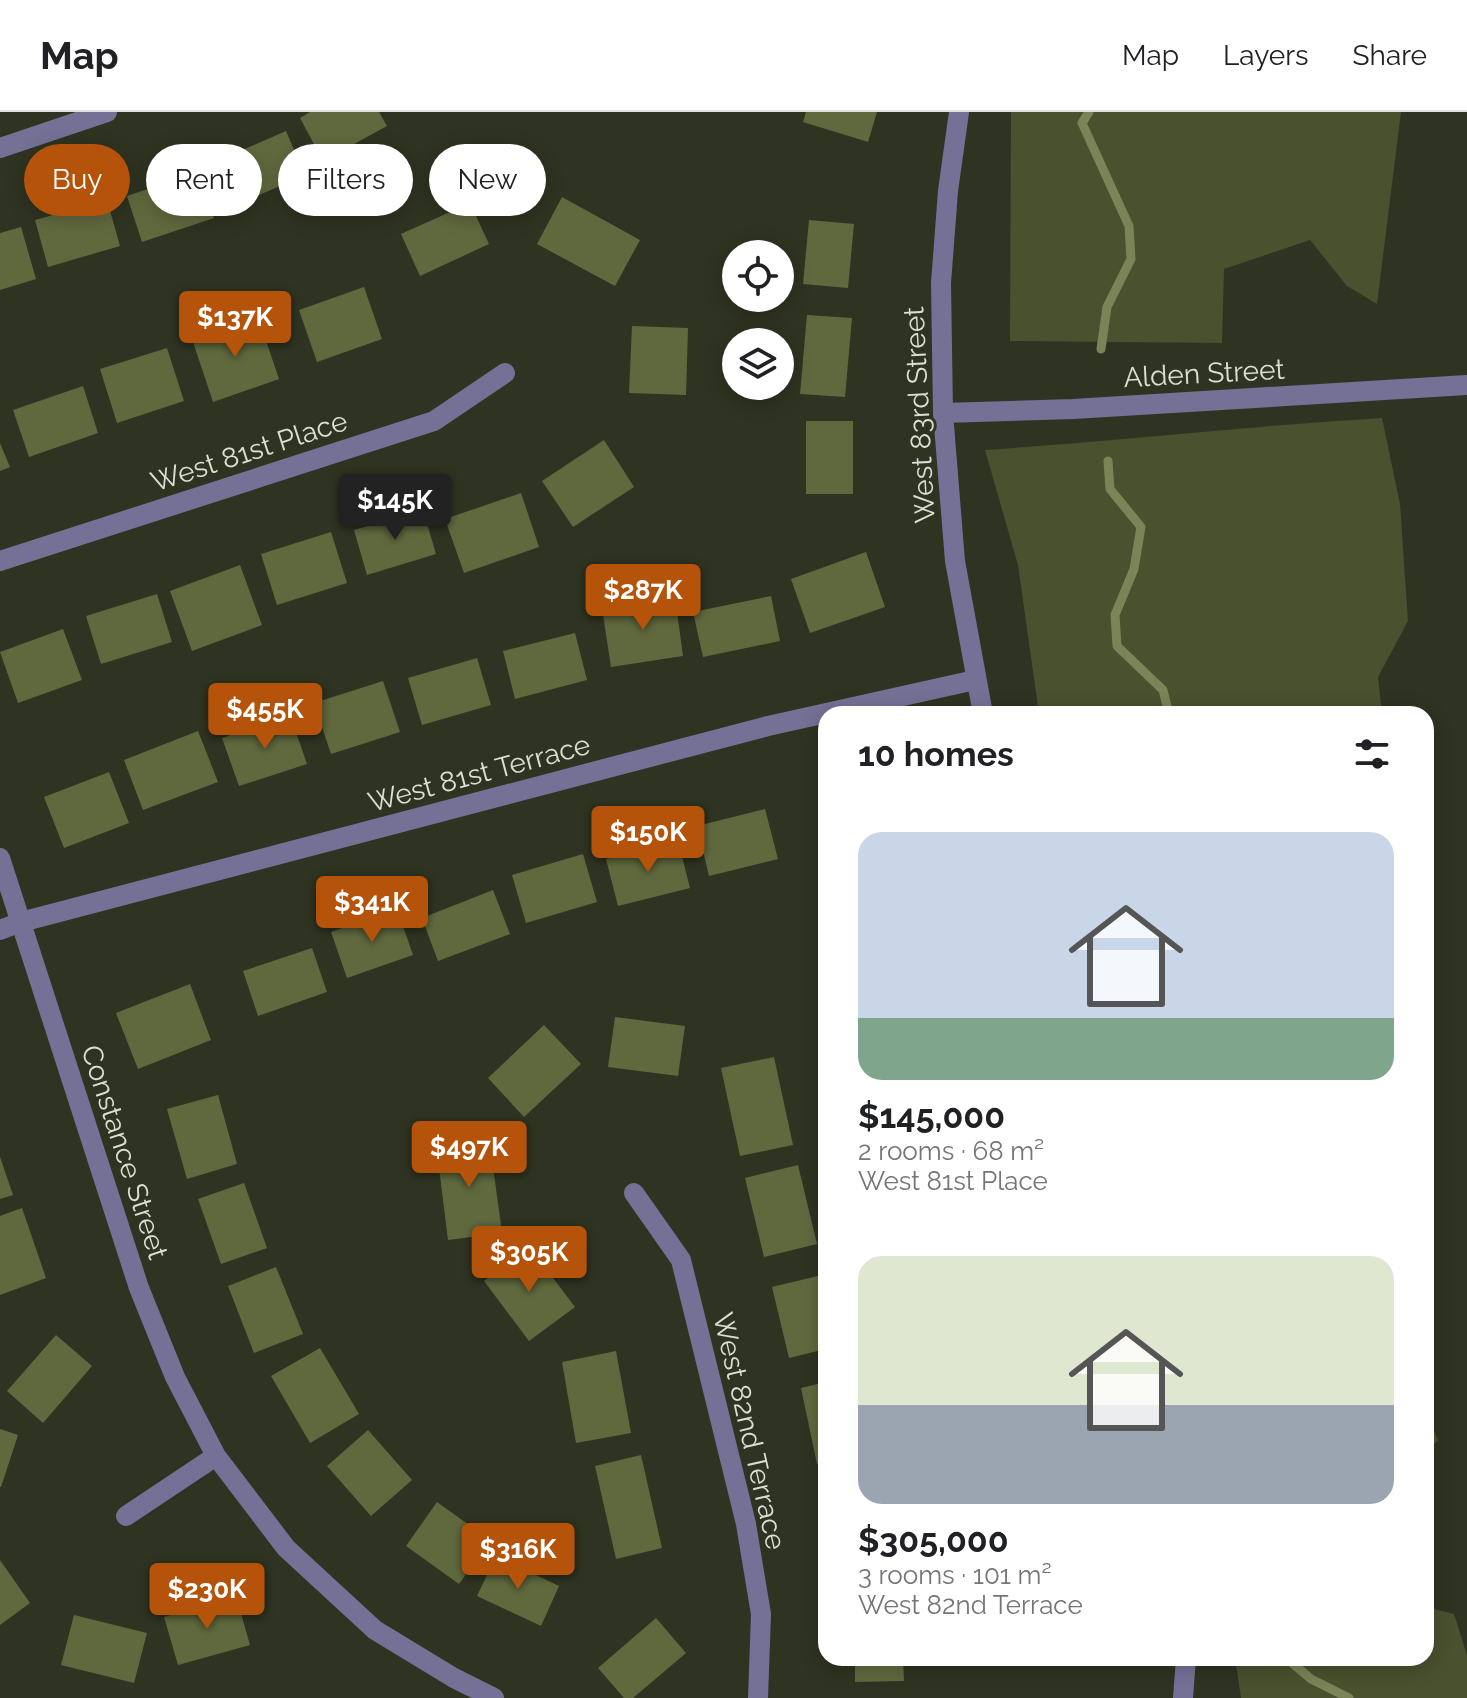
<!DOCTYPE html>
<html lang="en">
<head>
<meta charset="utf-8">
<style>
  body { margin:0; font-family:Raleway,sans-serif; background:#f2f2f2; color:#202124; height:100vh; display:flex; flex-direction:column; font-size:30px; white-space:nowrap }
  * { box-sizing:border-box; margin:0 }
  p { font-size:26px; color:#757577 }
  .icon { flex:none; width:44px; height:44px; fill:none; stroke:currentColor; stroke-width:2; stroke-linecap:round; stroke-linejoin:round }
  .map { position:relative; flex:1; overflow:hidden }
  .panel { position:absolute; left:818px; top:594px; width:616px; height:960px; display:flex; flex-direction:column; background:#fff; border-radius:24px; box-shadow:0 4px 20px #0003 }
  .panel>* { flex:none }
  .banner { position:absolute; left:24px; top:32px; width:674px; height:72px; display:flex; gap:16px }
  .buttons { position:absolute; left:722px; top:128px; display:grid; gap:16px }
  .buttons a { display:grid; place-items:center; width:72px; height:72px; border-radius:50%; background:#fff; box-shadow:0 4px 20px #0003; font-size:40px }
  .price { position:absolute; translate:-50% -68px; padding:0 18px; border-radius:8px; background:#b45309; color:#fff; font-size:26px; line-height:52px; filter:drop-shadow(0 2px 4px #0008) }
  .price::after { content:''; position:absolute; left:50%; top:48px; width:24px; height:18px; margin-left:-12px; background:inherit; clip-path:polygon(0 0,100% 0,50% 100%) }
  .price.on { background:#222; color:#fff }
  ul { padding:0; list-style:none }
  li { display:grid; align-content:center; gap:16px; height:424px; padding:0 40px }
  li span { display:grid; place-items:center; height:248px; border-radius:24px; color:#555 }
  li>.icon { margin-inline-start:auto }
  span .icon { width:144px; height:144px; fill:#fffc; stroke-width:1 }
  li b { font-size:34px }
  h2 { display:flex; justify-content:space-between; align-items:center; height:96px; padding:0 40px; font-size:34px }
  .tag { padding:0 28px; border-radius:36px; background:#fff; box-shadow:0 4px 20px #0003; font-size:28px; line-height:72px }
  .tag.on { background:#b45309; color:#fff }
  header { display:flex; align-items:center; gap:48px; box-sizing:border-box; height:112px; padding:0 40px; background:#fff; border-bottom:2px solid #e0e0e0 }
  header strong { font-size:38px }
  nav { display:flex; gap:44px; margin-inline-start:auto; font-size:28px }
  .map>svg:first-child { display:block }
  .green { fill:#4a512f }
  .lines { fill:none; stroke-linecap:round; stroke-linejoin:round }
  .stream { stroke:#7a8457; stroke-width:9 }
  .building { fill:#60693e }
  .minor { stroke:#757196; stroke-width:20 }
  .labels { text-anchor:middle; stroke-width:6; stroke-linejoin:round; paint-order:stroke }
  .street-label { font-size:28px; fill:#dcdfd4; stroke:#2f3321 }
</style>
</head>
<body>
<header>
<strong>Map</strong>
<nav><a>Map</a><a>Layers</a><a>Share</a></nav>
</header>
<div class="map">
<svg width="1467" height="1586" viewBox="0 0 1467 1586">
  <rect width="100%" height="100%" fill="#2f3321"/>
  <path class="green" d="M1011 0H1401L1377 192 1347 174 1310 128 1224 157 1222 231 1010 229Z
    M1382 306 1400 392 1408 509 1378 565 1382 602H1039L1018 453 985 338C1117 329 1249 314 1382 306Z
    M1426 1299 1438 1328 1426 1341Z
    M1426 1495 1454 1502 1467 1543V1586H1241L1235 1546H1426Z"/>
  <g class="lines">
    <path class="stream" d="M1089 0 1082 11 1129 114 1131 147 1107 195 1101 237
      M1108 349 1110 377 1141 415 1134 457 1115 503 1117 534 1163 578 1169 602
      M1290 1546 1291 1550 1311 1567 1349 1586"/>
  </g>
  <path class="building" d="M310 0H379L387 14 323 49 300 6Z
    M806 0H877L868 30 803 10Z
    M286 19 305 63 234 94 215 50Z
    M198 60 214 106 142 130 127 84Z
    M562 85 640 128 615 174 537 132Z
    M107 88 120 134 48 155 35 108Z
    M470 91 489 132 420 164 401 122Z
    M809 108 854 112 848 176 803 172Z
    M21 115 36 167 0 178V121Z
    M364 175 382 227 317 250 299 198Z
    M807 203 852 206 845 285 800 282Z
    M258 205 279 267 213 290 192 227Z
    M632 214 688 216 686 283 629 281Z
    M167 236 184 289 117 311 100 257Z
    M83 274 98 321 29 345 13 298Z
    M806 309H853V382H806Z
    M604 328 634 375 573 415 542 369Z
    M0 331 10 355 0 359Z
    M521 381 539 435 464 461 445 407Z
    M423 398 436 442 367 463 354 418Z
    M331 420 347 471 277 493 261 442Z
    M866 440 885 495 810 521 791 467Z
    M240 453 262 513 192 539 170 479Z
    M157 482 172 530 101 552 86 504Z
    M771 484 780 529 703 545 693 500Z
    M675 485 683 544 611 555 602 496Z
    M63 517 82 568 18 591 0 540Z
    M575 521 587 568 515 587 503 539Z
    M477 546 491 593 422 613 408 566Z
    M383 569 400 620 331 642 314 591Z
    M290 603 307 652 239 674 222 626Z
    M198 619 218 670 143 698 124 648Z
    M109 660 129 711 64 736 44 685Z
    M765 697 778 747 709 764 697 714Z
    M678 729 690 776 618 794 606 747Z
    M583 742 597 790 526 811 512 763Z
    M493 778 510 822 438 849 422 806Z
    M397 797 413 843 347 866 331 820Z
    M312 836 327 880 258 904 243 859Z
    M190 872 211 928 138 957 116 901Z
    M615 905 685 914 678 964 608 955Z
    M544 913 581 952 524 1005 488 966Z
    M774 945 793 1033 740 1044 721 956Z
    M218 983 237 1052 187 1067 167 997Z
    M489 1025 502 1121 448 1128 436 1032Z
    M0 1045 13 1083 0 1087Z
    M798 1053 817 1132 764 1145 745 1066Z
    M244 1071 267 1136 221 1152 198 1087Z
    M22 1096 46 1166 0 1183V1104Z
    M529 1134 575 1195 529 1229 484 1169Z
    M276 1155 303 1222 254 1241 228 1174Z
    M822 1163 826 1180V1237L789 1246 772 1175Z
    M56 1223 92 1254 43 1311 7 1279Z
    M320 1236 359 1302 310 1331 271 1264Z
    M616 1239 631 1321 576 1331 562 1250Z
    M826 1270V1350L817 1352 801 1276Z
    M0 1317 18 1323 1 1375H0Z
    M368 1318 412 1368 371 1404 327 1354Z
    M641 1343 662 1436 616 1447 595 1354Z
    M437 1390 490 1428 459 1472 406 1434Z
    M496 1444 559 1474 541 1514 477 1484Z
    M0 1448 30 1491 0 1513Z
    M236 1484 250 1533 178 1553 164 1505Z
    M74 1503 147 1521 134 1571 61 1553Z
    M656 1506 686 1541 633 1586H624L598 1556Z
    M855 1546H903L904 1569 855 1570Z
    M1046 1546H1093V1550L1046 1551Z"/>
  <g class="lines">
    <path class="minor" d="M959 0 948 79 941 171 943 301 955 449 983 602
      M0 36 107 0
      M943 301 1073 297 1467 273
      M0 449 434 309 505 261
      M0 746 139 1176 175 1265 216 1344 286 1436 375 1518 454 1566 494 1586
      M0 818 21 810 768 614 975 568
      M634 1081 681 1148 746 1412 761 1502 758 1586
      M126 1404 216 1344
      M1183 1586 1186 1546"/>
  </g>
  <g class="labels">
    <g class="street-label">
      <text transform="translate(1204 261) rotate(-3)" y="10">Alden Street</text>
      <text transform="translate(919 303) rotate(-93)" y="10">West 83rd Street</text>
      <text transform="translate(249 339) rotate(-18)" y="10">West 81st Place</text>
      <text transform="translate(479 661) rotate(-15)" y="10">West 81st Terrace</text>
      <text transform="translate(125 1040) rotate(72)" y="10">Constance Street</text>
      <text transform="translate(750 1319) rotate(77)" y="10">West 82nd Terrace</text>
    </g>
  </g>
</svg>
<div class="buttons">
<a><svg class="icon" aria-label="locate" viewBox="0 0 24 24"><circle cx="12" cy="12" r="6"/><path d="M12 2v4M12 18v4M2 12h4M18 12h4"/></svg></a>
<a><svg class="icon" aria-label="layers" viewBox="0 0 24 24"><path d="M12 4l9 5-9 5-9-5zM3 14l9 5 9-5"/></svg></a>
</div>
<b class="price" style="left:235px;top:247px">$137K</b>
<b class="price on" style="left:395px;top:430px">$145K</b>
<b class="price" style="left:643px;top:520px">$287K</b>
<b class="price" style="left:265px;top:639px">$455K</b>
<b class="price" style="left:648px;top:762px">$150K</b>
<b class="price" style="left:372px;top:832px">$341K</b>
<b class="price" style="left:469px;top:1077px">$497K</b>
<b class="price" style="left:529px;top:1182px">$305K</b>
<b class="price" style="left:518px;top:1479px">$316K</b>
<b class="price" style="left:207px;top:1519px">$230K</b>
<div class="banner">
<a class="tag on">Buy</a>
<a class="tag">Rent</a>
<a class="tag">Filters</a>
<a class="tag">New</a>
</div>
<section class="panel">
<h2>10 homes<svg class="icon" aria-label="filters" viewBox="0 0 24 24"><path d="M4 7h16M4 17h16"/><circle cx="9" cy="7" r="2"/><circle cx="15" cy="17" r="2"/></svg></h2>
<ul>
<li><span style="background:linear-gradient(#c9d6e8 75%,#7fa58c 0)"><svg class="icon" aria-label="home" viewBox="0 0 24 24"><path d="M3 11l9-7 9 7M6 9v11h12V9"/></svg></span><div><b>$145,000</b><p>2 rooms · 68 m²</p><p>West 81st Place</p></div></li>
<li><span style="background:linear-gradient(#dfe7d0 60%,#9aa5b1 0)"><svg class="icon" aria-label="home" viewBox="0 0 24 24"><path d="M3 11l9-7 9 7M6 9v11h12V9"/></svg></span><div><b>$305,000</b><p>3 rooms · 101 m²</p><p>West 82nd Terrace</p></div></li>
</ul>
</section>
</div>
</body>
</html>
